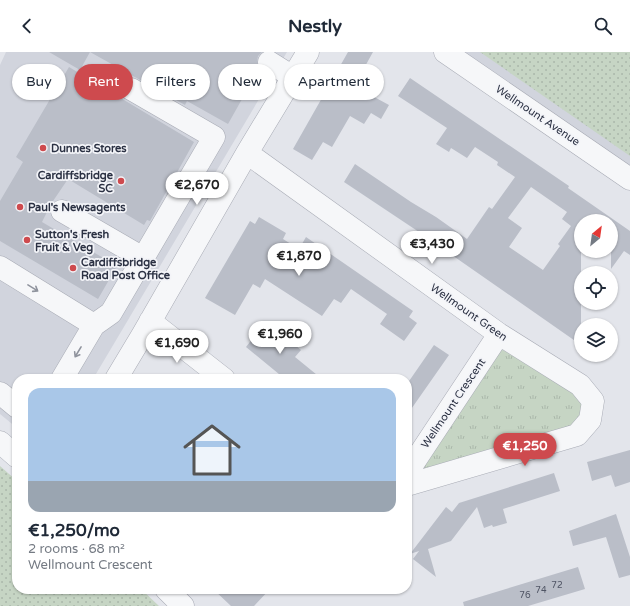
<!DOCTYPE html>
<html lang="en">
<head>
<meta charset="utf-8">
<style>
  body { margin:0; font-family:"Varela Round",sans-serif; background:#f2f2f3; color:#1f2937; height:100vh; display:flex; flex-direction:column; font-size:15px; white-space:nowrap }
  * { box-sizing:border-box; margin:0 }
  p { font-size:13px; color:#747a83 }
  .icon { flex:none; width:22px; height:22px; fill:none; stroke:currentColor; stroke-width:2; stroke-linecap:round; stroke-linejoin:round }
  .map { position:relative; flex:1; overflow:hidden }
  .drawer { position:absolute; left:12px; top:322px; width:400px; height:220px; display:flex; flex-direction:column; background:#fff; border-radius:16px; box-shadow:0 1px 3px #0004 }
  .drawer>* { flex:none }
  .top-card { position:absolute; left:12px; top:12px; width:400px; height:36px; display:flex; gap:8px }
  .needle { width:26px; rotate:29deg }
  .controls { position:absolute; left:574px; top:162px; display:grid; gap:8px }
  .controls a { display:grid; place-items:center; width:44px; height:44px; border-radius:50%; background:#fff; box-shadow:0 1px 3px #0004; font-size:20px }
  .price { position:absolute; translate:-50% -34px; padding:0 9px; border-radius:14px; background:#fff; color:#222; font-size:13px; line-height:26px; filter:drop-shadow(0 1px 2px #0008) }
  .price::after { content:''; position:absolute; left:50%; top:24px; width:12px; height:9px; margin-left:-6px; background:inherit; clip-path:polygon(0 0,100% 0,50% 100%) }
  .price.active { background:#ce4a4e; color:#fff }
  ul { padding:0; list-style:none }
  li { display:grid; align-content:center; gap:8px; height:212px; padding:0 16px }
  li span { display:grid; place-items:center; height:124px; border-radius:12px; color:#555 }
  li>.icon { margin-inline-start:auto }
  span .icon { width:72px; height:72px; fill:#fffc; stroke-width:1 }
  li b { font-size:17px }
  .pill { padding:0 14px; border-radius:18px; background:#fff; box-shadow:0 1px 3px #0004; font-size:14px; line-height:36px }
  .pill.active { background:#ce4a4e; color:#fff }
  header { display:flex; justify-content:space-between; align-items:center; height:52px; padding:0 16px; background:#fff; font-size:18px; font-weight:800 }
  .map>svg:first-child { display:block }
  .built { fill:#d1d4dd }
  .grass { fill:url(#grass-dots) }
  .park { fill:url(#park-tufts) }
  .building { fill:#babec8; fill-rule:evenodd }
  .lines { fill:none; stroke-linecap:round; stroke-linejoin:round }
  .minor-casing { stroke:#a8abb5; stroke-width:23 }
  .minor { stroke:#f6f7f9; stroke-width:22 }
  .oneway { stroke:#90949e }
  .poi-dot { fill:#ce4a4e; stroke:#f3f4f8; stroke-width:1.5 }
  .labels { text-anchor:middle; stroke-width:3.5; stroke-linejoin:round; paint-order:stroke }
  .number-label { font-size:9px; fill:#4f5464 }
  .street-label { font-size:11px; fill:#2b3143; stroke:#f3f4f8 }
  .poi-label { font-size:11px; font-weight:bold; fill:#2b3143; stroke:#f3f4f8; text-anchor:start }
</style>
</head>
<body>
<header><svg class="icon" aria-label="back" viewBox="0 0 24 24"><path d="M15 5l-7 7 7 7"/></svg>Nestly<svg class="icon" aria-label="search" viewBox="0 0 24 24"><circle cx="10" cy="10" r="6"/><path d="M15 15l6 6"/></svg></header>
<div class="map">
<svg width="630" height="554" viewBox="0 0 630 554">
  <defs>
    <pattern id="grass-dots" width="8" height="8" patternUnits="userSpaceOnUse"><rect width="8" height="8" fill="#c6d5c4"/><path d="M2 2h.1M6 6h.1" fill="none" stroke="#aab7aa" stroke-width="1.8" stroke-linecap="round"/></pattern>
    <pattern id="park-tufts" width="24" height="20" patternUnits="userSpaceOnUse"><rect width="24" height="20" fill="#c6d5c4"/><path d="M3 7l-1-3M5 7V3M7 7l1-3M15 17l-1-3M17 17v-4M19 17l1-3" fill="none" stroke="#aab7aa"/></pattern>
  </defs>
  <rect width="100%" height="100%" fill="#e3e5eb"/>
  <path class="built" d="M6 0H287L93 327H17V376L0 362V13Z
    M463 0H630V118Z"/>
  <path class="grass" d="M480 0H630V104Z
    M0 414 17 429V537H141L159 554H0Z"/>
  <path class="park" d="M497 296 511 301 569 336 581 351 585 365 572 379 422 423 418 414Z"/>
  <path class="building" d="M49 0H262L258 4 257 9 259 17 228 72 187 49 185 53 90 0 80 18Z
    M348 0H373L358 27 369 33 365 40 389 53 381 67 371 61 364 72 350 64 332 95 323 90 312 108 293 97Z
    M69 15 194 90 150 169 147 168 144 173 68 127 51 152 42 170 117 214 98 247 0 189V149L23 110 16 105Z
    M410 26 569 134 568 136 630 179V203L624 199 611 217V169H581V293L416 178 344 130 355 112 411 150 436 165 467 187 489 155 492 157 515 125 497 113 498 110 475 95 467 106 451 96 449 100 436 92 447 76 398 44ZM531 135 567 160 562 167 571 174 558 192 560 194 543 218 509 195 522 176 508 166Z
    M259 165 286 181 283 187 299 197 306 185 413 259 409 265 417 271 404 289 380 272 387 262 351 237 341 251 334 247 322 264 265 227 260 236 253 232 235 263 205 246 250 169 255 172Z
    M268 271 301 298 295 305 322 327H285L246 295 260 277 263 280Z
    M434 293 449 303 407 363V332Z
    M630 398V430L615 435 611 423 592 429 587 410Z
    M554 421 560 439 503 457 507 471 493 475 492 473 484 476 477 455 451 489 428 497 436 525 413 507 419 499 410 502 446 455 452 460 459 451Z
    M616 462 630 505V523L619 526 606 485 573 494 569 479Z
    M578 515 585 537 528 554H464L463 550Z
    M213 537H270L254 554H231Z"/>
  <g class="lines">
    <defs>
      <path id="minor" d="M445 0 630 127
        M269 10 293 25
        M247 101 499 282 580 333 593 349 590 368 577 383 407 433
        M62 159 143 206
        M0 215 94 273
        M150 269 224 327
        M62 327 94 273 111 261 214 85 131 37
        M116 327 143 282 247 101 308 0
        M0 341 17 355
        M0 390 17 405
        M407 421 499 282
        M166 537 183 554"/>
    </defs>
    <use href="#minor" class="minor-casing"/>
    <use href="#minor" class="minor"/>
  </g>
  <defs><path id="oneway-shaft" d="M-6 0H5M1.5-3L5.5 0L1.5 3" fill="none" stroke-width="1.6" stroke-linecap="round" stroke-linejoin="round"/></defs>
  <g class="oneway">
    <use href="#oneway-shaft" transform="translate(33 236) rotate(32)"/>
    <use href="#oneway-shaft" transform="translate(78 300) rotate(121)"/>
  </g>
  <g class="poi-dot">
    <circle cx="43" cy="96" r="4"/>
    <circle cx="121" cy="129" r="4"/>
    <circle cx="20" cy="155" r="4"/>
    <circle cx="27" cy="188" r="4"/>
    <circle cx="73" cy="216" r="4"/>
  </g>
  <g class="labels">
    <g class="number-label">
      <text x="557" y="536">72</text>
      <text x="541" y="541">74</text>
      <text x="525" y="546">76</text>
    </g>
    <g class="street-label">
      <text transform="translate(538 63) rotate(34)" y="4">Wellmount Avenue</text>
      <text transform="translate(469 260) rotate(35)" y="4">Wellmount Green</text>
      <text transform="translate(453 351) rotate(-56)" y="4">Wellmount Crescent</text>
    </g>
    <g class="poi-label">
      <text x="51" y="100">Dunnes Stores</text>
      <text x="113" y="127" text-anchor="end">Cardiffsbridge<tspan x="113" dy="13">SC</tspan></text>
      <text x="28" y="159">Paul's Newsagents</text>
      <text x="35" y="186">Sutton's Fresh<tspan x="35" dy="13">Fruit &amp; Veg</tspan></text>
      <text x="81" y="214">Cardiffsbridge<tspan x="81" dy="13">Road Post Office</tspan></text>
    </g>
  </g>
</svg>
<div class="controls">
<a><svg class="needle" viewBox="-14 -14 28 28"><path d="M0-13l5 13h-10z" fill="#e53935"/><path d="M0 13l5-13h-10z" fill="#747a83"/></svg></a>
<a><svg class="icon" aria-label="locate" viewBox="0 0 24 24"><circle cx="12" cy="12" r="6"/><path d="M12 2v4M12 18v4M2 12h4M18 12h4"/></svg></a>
<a><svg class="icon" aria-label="layers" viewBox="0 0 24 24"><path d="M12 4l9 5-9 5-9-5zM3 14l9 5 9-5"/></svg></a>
</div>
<b class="price" style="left:197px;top:154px">€2,670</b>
<b class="price" style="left:432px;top:213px">€3,430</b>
<b class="price" style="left:299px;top:225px">€1,870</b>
<b class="price" style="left:280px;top:303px">€1,960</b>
<b class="price" style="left:177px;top:312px">€1,690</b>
<b class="price active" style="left:525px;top:415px">€1,250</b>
<div class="top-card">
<a class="pill">Buy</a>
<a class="pill active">Rent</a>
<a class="pill">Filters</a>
<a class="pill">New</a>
<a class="pill">Apartment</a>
</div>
<section class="drawer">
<ul>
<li><span style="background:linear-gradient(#a9c7e8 75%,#9aa5b1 0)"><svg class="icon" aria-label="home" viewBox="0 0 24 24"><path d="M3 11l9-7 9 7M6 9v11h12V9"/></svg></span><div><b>€1,250/mo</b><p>2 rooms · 68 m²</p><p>Wellmount Crescent</p></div></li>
</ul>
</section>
</div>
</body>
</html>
